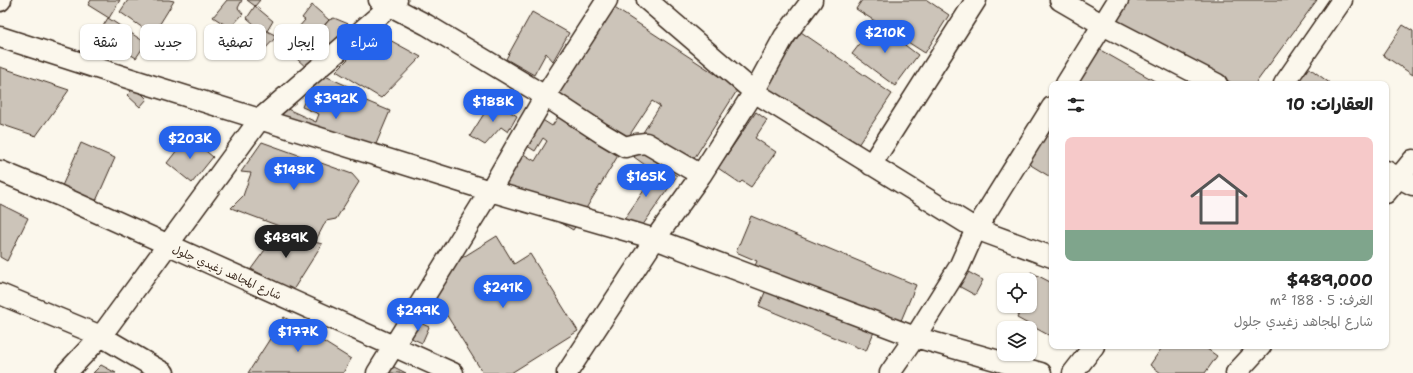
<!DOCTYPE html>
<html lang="ar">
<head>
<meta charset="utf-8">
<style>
  body { margin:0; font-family:"Shantell Sans","Playpen Sans Arabic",sans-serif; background:#f2f2f2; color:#222; direction:rtl; height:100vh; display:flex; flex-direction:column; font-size:15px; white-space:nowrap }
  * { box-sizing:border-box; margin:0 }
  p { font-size:13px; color:#767676 }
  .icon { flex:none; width:22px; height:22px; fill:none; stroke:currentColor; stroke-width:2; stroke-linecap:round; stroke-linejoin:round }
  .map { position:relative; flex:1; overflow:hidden; direction:ltr }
  .sheet { position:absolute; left:1049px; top:81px; width:340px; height:268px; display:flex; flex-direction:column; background:#fff; border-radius:8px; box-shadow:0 1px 3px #0004; direction:rtl }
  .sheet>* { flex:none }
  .banner { position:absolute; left:12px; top:24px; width:380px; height:36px; direction:rtl; display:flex; gap:8px }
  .fabs { position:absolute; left:997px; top:273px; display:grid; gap:8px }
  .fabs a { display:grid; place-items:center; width:40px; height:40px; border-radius:8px; background:#fff; box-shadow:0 1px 3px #0004; font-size:20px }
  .price { position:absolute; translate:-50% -34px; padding:0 9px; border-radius:14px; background:#2563eb; color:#fff; font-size:13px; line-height:26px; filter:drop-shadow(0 1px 2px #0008) }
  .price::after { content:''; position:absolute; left:50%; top:24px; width:12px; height:9px; margin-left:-6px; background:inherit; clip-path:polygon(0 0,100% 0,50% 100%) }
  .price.on { background:#222; color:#fff }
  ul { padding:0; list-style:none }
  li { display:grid; align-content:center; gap:8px; height:212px; padding:0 16px }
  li+li { border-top:1px solid #e0e0e0 }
  li span { display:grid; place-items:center; height:124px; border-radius:8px; color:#555 }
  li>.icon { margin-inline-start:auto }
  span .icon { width:72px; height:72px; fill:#fffc; stroke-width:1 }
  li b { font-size:17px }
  h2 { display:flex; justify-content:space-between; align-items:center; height:48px; padding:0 16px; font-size:17px }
  .pill { padding:0 14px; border-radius:8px; background:#fff; box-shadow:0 1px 3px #0004; font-size:14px; line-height:36px }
  .pill.on { background:#2563eb; color:#fff }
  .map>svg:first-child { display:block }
  .building { fill:#ccc4b9; stroke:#3b2a1e }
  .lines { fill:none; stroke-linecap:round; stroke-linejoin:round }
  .minor-casing { stroke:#3b2a1e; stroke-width:23 }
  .minor { stroke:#fbf7ec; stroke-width:20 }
  .labels { text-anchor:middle; stroke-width:3.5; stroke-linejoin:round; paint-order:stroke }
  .street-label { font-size:11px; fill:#3b2a1e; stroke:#fbf7ec }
</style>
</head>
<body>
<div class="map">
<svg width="1413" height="373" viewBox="0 0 1413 373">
  <rect width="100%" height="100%" fill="#fbf7ec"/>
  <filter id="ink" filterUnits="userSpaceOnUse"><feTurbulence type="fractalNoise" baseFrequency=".025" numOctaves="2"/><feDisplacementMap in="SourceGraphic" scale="8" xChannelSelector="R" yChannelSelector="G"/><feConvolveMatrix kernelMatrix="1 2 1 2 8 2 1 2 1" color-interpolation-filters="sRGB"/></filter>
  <g filter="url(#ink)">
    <path class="building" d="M91 0H120L109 18 88 5Z
      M128 0H169L174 1 153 35 120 12Z
      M227 0H242L238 8 243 14 230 28 213 17Z
      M247 0H260L255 6Z
      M862 0H927L949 15 925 53 856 9Z
      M1130 0H1317L1255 84H1234L1116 21Z
      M312 5 329 20 299 55 289 56 276 45 285 34 289 38 305 20 302 18Z
      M610 5 738 89 690 165 642 134 660 106 652 101 625 142 549 93Z
      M255 6 273 21 267 31 277 36 264 50 247 38 255 25 247 18Z
      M532 12 569 33 553 61 546 53 534 75 506 59Z
      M108 18 146 43 136 58 98 34Z
      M334 18 351 25 309 70 296 58 329 20Z
      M876 23 918 55 895 86 852 54Z
      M1403 25 1413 31V75L1383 55Z
      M375 32 421 57 381 98 336 71Z
      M801 32 892 94 856 148 765 87Z
      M1095 47 1160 84H1074Z
      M1300 61 1331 84H1284Z
      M0 67 69 90 36 136 0 124Z
      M316 72 361 92 359 98 390 111 368 163 273 130 283 107 316 122 319 114 302 107Z
      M135 87 147 99 140 107 127 95Z
      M492 101 517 116 508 132 501 127 485 145 470 136Z
      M756 112 767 120 755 138 776 152 751 187 742 181 740 183 718 168Z
      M558 117 619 154 573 230 499 185 520 152 535 161 547 141 543 138 535 151 521 142 541 119 552 126Z
      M1052 126V178L1029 164Z
      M188 136 213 157 192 183 167 163Z
      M262 142 352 174 359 182 336 219 326 221 316 240 231 208 243 196 251 173 241 172Z
      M81 143 115 158 92 210 58 195Z
      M639 150 677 176 631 242 616 231 649 183 652 185 659 175 634 157Z
      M0 204 28 218 7 261 0 257Z
      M751 216 916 285 895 335 876 327 866 351 759 306 766 290 748 283 757 261 736 252Z
      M278 232 322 244 293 290 251 269Z
      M497 236 514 264 530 254 578 331 511 373H483L434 295 452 264Z
      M959 267 983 280 975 295 951 282Z
      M1031 272 1052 283V337L1017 318 1023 306H1030V280H1027Z
      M284 317 351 359 343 373H248Z
      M414 320 429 327 422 343 407 336Z
      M1163 346H1203L1217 356 1205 373H1161L1150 365Z
      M388 364 406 373H384Z
      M101 365 116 373H93Z"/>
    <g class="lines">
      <defs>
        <path id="minor" d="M379 0 427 25 545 96 603 134 625 147 637 144 646 143 701 175
          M812 0 784 37 754 92 976 229 1052 257
          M1060 0 1103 25 1217 84
          M0 1 1 0
          M0 37 131 79 490 191 655 239 915 337 1041 373
          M1066 84 1118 0
          M1284 84 1342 0
          M871 165 976 0
          M0 171 58 195 453 373
          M1386 171 1413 185
          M1386 193 1413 160
          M0 294 101 336 164 373
          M66 373 101 336 260 119 397 0
          M377 373 490 191 545 96 607 0
          M567 373 655 239 701 175 754 92 647 0
          M890 373 915 337 959 267 976 229 1052 107
          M1073 373 1094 346
          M1236 373 1261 346"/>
      </defs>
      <use href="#minor" class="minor-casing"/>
      <use href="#minor" class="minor"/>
    </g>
  </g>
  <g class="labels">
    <g class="street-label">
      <text transform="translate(227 272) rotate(24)" y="4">شارع المجاهد زغيدي جلول</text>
    </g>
  </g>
</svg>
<div class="fabs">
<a><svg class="icon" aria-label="locate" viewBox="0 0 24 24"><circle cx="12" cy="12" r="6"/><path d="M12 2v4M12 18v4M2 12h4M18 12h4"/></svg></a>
<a><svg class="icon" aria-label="layers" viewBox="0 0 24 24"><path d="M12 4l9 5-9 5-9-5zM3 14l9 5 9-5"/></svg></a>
</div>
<b class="price" style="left:885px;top:54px">$210K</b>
<b class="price" style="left:336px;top:120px">$392K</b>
<b class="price" style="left:493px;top:123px">$188K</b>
<b class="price" style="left:190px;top:160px">$203K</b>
<b class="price" style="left:294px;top:191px">$148K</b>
<b class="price" style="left:646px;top:198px">$165K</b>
<b class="price on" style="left:286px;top:259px">$489K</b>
<b class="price" style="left:503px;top:309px">$241K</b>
<b class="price" style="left:418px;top:332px">$249K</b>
<b class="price" style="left:298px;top:353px">$177K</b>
<div class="banner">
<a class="pill on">شراء</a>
<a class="pill">إيجار</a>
<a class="pill">تصفية</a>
<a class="pill">جديد</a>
<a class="pill">شقة</a>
</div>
<section class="sheet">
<h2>العقارات: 10<svg class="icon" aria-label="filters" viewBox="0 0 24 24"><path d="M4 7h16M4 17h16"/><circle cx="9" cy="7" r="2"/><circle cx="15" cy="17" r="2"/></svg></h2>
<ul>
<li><span style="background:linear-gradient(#f6c9c9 75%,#7fa58c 0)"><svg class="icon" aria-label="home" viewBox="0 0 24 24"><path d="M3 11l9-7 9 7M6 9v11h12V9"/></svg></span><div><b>$489,000</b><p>الغرف: 5 · 188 m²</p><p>شارع المجاهد زغيدي جلول</p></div></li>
</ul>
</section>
</div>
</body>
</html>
